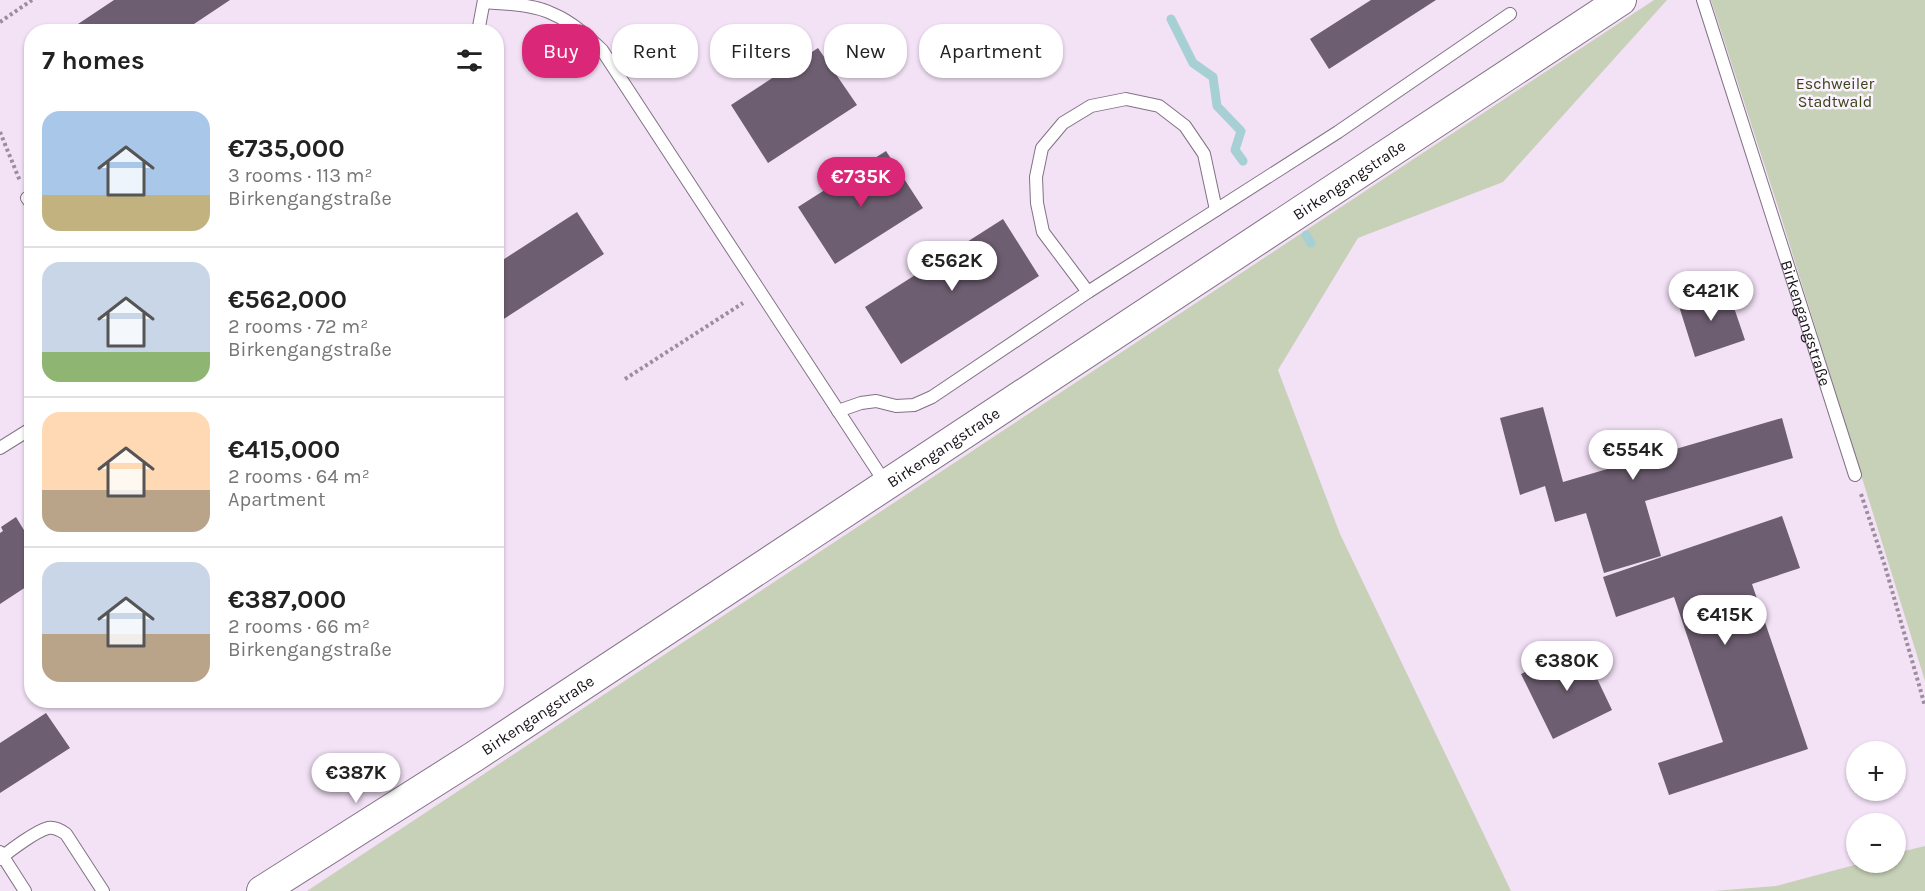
<!DOCTYPE html>
<html lang="en">
<head>
<meta charset="utf-8">
<style>
  body { margin:0; font-family:Karla,sans-serif; background:#f2f2f2; color:#222; height:100vh; display:flex; flex-direction:column; font-size:22px; white-space:nowrap }
  * { box-sizing:border-box; margin:0 }
  p { font-size:20px; color:#767676 }
  .icon { flex:none; width:33px; height:33px; fill:none; stroke:currentColor; stroke-width:2; stroke-linecap:round; stroke-linejoin:round }
  .map { position:relative; flex:1; overflow:hidden }
  .drawer { position:absolute; left:24px; top:24px; width:480px; height:684px; display:flex; flex-direction:column; background:#fff; border-radius:24px; box-shadow:0 2px 4px #0004 }
  .drawer>* { flex:none }
  .guide { position:absolute; left:522px; top:24px; width:570px; height:54px; display:flex; gap:12px }
  .buttons { position:absolute; left:1846px; top:741px; display:grid; gap:12px }
  .buttons a { display:grid; place-items:center; width:60px; height:60px; border-radius:50%; background:#fff; box-shadow:0 2px 4px #0004; font-size:30px }
  .price { position:absolute; translate:-50% -51px; padding:0 14px; border-radius:21px; background:#fff; color:#222; font-size:20px; line-height:39px; filter:drop-shadow(0 2px 3px #0008) }
  .price::after { content:''; position:absolute; left:50%; top:36px; width:18px; height:14px; margin-left:-9px; background:inherit; clip-path:polygon(0 0,100% 0,50% 100%) }
  .price.current { background:#db2777; color:#fff }
  ul { padding:0; list-style:none }
  li { display:flex; align-items:center; gap:18px; height:150px; padding:0 18px }
  li+li { border-top:2px solid #e0e0e0 }
  li span { display:grid; place-items:center; flex:none; width:168px; height:120px; border-radius:18px; color:#555 }
  li>.icon { margin-inline-start:auto }
  span .icon { width:72px; height:72px; fill:#fffc; stroke-width:1 }
  li b { font-size:26px }
  h2 { display:flex; justify-content:space-between; align-items:center; height:72px; padding:0 18px; font-size:26px }
  .tag { padding:0 21px; border-radius:24px; background:#fff; box-shadow:0 2px 4px #0004; font-size:21px; line-height:54px }
  .tag.current { background:#db2777; color:#fff }
  .map>svg:first-child { display:block }
  .green { fill:#c7d1b7 }
  .lines { fill:none; stroke-linecap:round; stroke-linejoin:round }
  .stream { stroke:#a7d0d4; stroke-width:9 }
  .building { fill:#6e5e71 }
  .service-casing { stroke:#827285; stroke-width:14 }
  .tertiary-casing { stroke:#827285; stroke-width:32 }
  .path { stroke:#9a8d9c; stroke-width:4; stroke-dasharray:3 3; stroke-linecap:butt }
  .service { stroke:#fff; stroke-width:12 }
  .tertiary { stroke:#fff; stroke-width:30 }
  .labels { text-anchor:middle; stroke-width:5; stroke-linejoin:round; paint-order:stroke }
  .park-label { font-size:16px; fill:#384616; stroke:#fcf1fe }
  .street-label { font-size:16px; fill:#161017; stroke:#fcf1fe }
</style>
</head>
<body>
<div class="map">
<svg width="1925" height="891" viewBox="0 0 1925 891">
  <rect width="100%" height="100%" fill="#f3e1f6"/>
  <path class="green" d="M1654 0H1667L1503 182 1358 238 1278 370 1340 534 1511 891H307Z
    M1711 0H1925V681L1778 207Z
    M1925 846V891H1713L1776 886 1862 863 1896 862V853Z"/>
  <g class="lines">
    <path class="stream" d="M1171 19 1193 63 1213 77 1217 106 1241 131 1235 150 1243 161
      M1306 235 1311 243"/>
  </g>
  <path class="building" d="M114 0H230L182 32H66Z
    M1371 0H1436L1329 69 1310 39Z
    M818 48 857 105 768 163 731 105Z
    M886 151 923 208 835 264 798 207Z
    M577 212 604 254 496 324V260L498 263Z
    M1003 219 1039 276 901 364 865 307Z
    M1727 287 1745 340 1695 357 1678 303Z
    M1543 407 1563 482 1782 418 1793 458 1645 501 1661 556 1604 573 1586 513 1555 522 1545 486 1520 495 1500 418Z
    M1782 516 1800 568 1752 584 1808 749 1669 795 1658 763 1723 742 1674 597 1616 617 1603 577Z
    M16 517 27 535 32 532V583L0 604V533L3 531 1 527Z
    M1581 645 1612 710 1553 739 1521 674Z
    M46 713 70 748 0 793V743Z"/>
  <g class="lines">
    <defs>
      <g id="service">
        <path id="s1" d="M1703 0 1855 475"/>
        <path d="M484 2C507 4 533 4 553 14 572 22 587 36 602 50L886 484"/>
        <path d="M478 32 484 0"/>
        <path d="M32 197 27 198 32 205"/>
        <path d="M1088 292 1043 232 1037 203 1036 177 1042 148 1063 123 1091 106 1126 99 1159 106 1185 126 1204 154 1216 210"/>
        <path d="M838 411 861 403 876 401 896 406 914 405 932 397 1088 292 1338 132 1510 14"/>
        <path d="M0 448 32 428"/>
        <path d="M0 852 25 891"/>
        <path d="M0 859C9 851 36 831 48 828 55 827 60 830 66 834L103 891"/>
      </g>
      <g id="tertiary">
        <path id="s2" d="M262 891 475 756 1621 0"/>
      </g>
    </defs>
    <use href="#service" class="service-casing"/>
    <use href="#tertiary" class="tertiary-casing"/>
    <path class="path" d="M0 22 32 0
      M0 132 20 181
      M625 379 743 303
      M1861 494 1885 566 1925 706"/>
    <use href="#service" class="service"/>
    <use href="#tertiary" class="tertiary"/>
  </g>
  <g class="labels">
    <g class="park-label">
      <text x="1835" y="89">Eschweiler<tspan x="1835" dy="18">Stadtwald</tspan></text>
    </g>
    <g class="street-label">
      <text dy="6" stroke="none"><textPath href="#s2" startOffset="1299">Birkengangstraße</textPath></text>
      <text dy="6" stroke="none"><textPath href="#s1" startOffset="339">Birkengangstraße</textPath></text>
      <text dy="6" stroke="none"><textPath href="#s2" startOffset="813">Birkengangstraße</textPath></text>
      <text dy="6" stroke="none"><textPath href="#s2" startOffset="327">Birkengangstraße</textPath></text>
    </g>
  </g>
</svg>
<div class="buttons">
<a>+</a>
<a>−</a>
</div>
<b class="price current" style="left:861px;top:208px">€735K</b>
<b class="price" style="left:952px;top:292px">€562K</b>
<b class="price" style="left:1711px;top:322px">€421K</b>
<b class="price" style="left:1633px;top:481px">€554K</b>
<b class="price" style="left:1725px;top:646px">€415K</b>
<b class="price" style="left:1567px;top:692px">€380K</b>
<b class="price" style="left:356px;top:804px">€387K</b>
<div class="guide">
<a class="tag current">Buy</a>
<a class="tag">Rent</a>
<a class="tag">Filters</a>
<a class="tag">New</a>
<a class="tag">Apartment</a>
</div>
<section class="drawer">
<h2>7 homes<svg class="icon" aria-label="filters" viewBox="0 0 24 24"><path d="M4 7h16M4 17h16"/><circle cx="9" cy="7" r="2"/><circle cx="15" cy="17" r="2"/></svg></h2>
<ul>
<li><span style="background:linear-gradient(#a9c7e8 70%,#c2b280 0)"><svg class="icon" aria-label="home" viewBox="0 0 24 24"><path d="M3 11l9-7 9 7M6 9v11h12V9"/></svg></span><div><b>€735,000</b><p>3 rooms · 113 m²</p><p>Birkengangstraße</p></div></li>
<li><span style="background:linear-gradient(#c9d6e8 75%,#8fb573 0)"><svg class="icon" aria-label="home" viewBox="0 0 24 24"><path d="M3 11l9-7 9 7M6 9v11h12V9"/></svg></span><div><b>€562,000</b><p>2 rooms · 72 m²</p><p>Birkengangstraße</p></div></li>
<li><span style="background:linear-gradient(#ffd9b3 65%,#b9a48a 0)"><svg class="icon" aria-label="home" viewBox="0 0 24 24"><path d="M3 11l9-7 9 7M6 9v11h12V9"/></svg></span><div><b>€415,000</b><p>2 rooms · 64 m²</p><p>Apartment</p></div></li>
<li><span style="background:linear-gradient(#c9d6e8 60%,#b9a48a 0)"><svg class="icon" aria-label="home" viewBox="0 0 24 24"><path d="M3 11l9-7 9 7M6 9v11h12V9"/></svg></span><div><b>€387,000</b><p>2 rooms · 66 m²</p><p>Birkengangstraße</p></div></li>
</ul>
</section>
</div>
</body>
</html>
